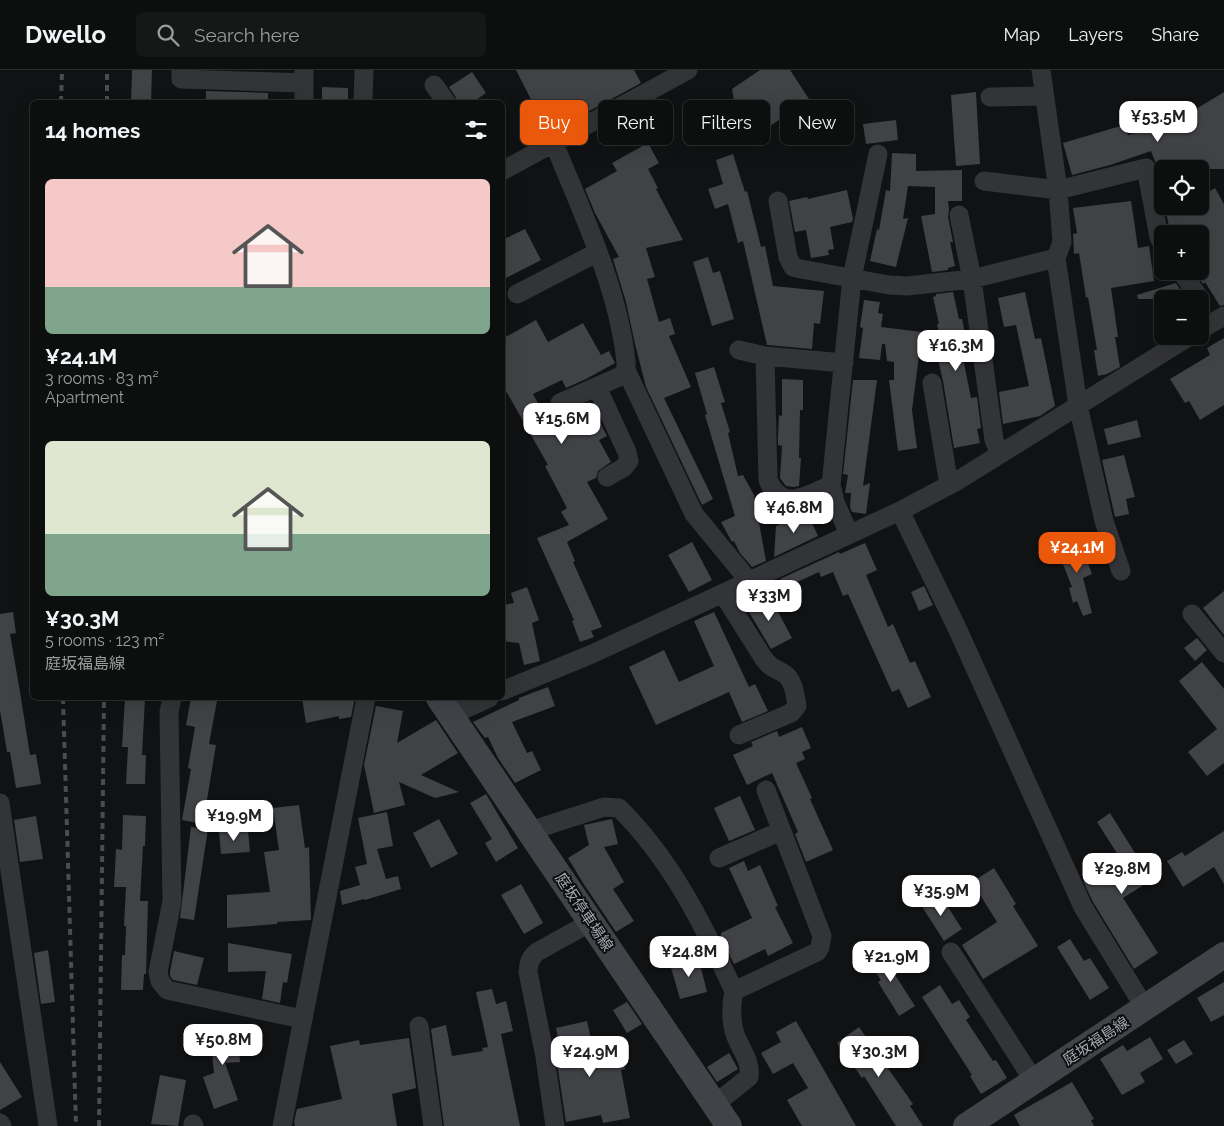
<!DOCTYPE html>
<html lang="en">
<head>
<meta charset="utf-8">
<style>
  body { margin:0; font-family:Raleway,"Noto Sans JP",sans-serif; background:#161717; color:#f1f3f6; height:100vh; display:flex; flex-direction:column; font-size:19px; white-space:nowrap }
  * { box-sizing:border-box; margin:0 }
  p { font-size:16px; color:#9a9c9e }
  .icon { flex:none; width:28px; height:28px; fill:none; stroke:currentColor; stroke-width:2; stroke-linecap:round; stroke-linejoin:round }
  .map { position:relative; flex:1; overflow:hidden }
  .side { position:absolute; left:30px; top:30px; width:475px; height:600px; display:flex; flex-direction:column; background:#0d0e0e; border-radius:8px; box-shadow:0 5px 20px #0002,0 0 0 1px #2d2e2e }
  .side>* { flex:none }
  .banner { position:absolute; left:520px; top:30px; width:475px; height:45px; display:flex; gap:10px }
  .controls { position:absolute; left:1154px; top:90px; display:grid; gap:10px }
  .controls a { display:grid; place-items:center; width:55px; height:55px; border-radius:8px; background:#0d0e0e; box-shadow:0 5px 20px #0002,0 0 0 1px #2d2e2e; font-size:25px }
  .price { position:absolute; translate:-50% -42px; padding:0 11px; border-radius:10px; background:#fff; color:#222; font-size:16px; line-height:32px; filter:drop-shadow(0 1px 2px #0008) }
  .price::after { content:''; position:absolute; left:50%; top:30px; width:15px; height:11px; margin-left:-8px; background:inherit; clip-path:polygon(0 0,100% 0,50% 100%) }
  .price.selected { background:#ea580c; color:#fff }
  ul { padding:0; list-style:none }
  li { display:grid; align-content:center; gap:10px; height:265px; padding:0 15px }
  li span { display:grid; place-items:center; height:155px; border-radius:8px; color:#555 }
  li>.icon { margin-inline-start:auto }
  span .icon { width:90px; height:90px; fill:#fffc; stroke-width:1 }
  li b { font-size:21px }
  h2 { display:flex; justify-content:space-between; align-items:center; height:60px; padding:0 15px; font-size:21px }
  .tag { padding:0 18px; border-radius:8px; background:#0d0e0e; box-shadow:0 5px 20px #0002,0 0 0 1px #2d2e2e; font-size:18px; line-height:45px }
  .tag.selected { background:#ea580c; color:#fff }
  header { display:flex; align-items:center; gap:30px; box-sizing:border-box; height:70px; padding:0 25px; background:#0d0e0e; border-bottom:1px solid #2d2e2e }
  header strong { font-size:24px }
  nav { display:flex; gap:28px; margin-inline-start:auto; font-size:18px }
  .search { width:350px; height:45px; background:#161717; display:flex; align-items:center; gap:12px; box-sizing:border-box; padding:0 18px; border-radius:8px; color:#9a9c9e; font-size:19px }
  .map>svg:first-child { display:block }
  .building { fill:#414246 }
  .lines { fill:none; stroke-linecap:round; stroke-linejoin:round }
  .minor { stroke:#333438; stroke-width:19 }
  .secondary { stroke:#414348; stroke-width:26 }
  .rail { stroke:#4a4c51; stroke-width:4; stroke-dasharray:6 5; stroke-linecap:butt }
  .labels { text-anchor:middle; stroke-width:4; stroke-linejoin:round; paint-order:stroke }
  .street-label { font-size:15px; fill:#a3a9b3; stroke:#0d0d0e }
</style>
</head>
<body>
<header>
<strong>Dwello</strong>
<div class="search"><svg class="icon" aria-label="search" viewBox="0 0 24 24"><circle cx="10" cy="10" r="6"/><path d="M15 15l6 6"/></svg>Search here</div>
<nav><a>Map</a><a>Layers</a><a>Share</a></nav>
</header>
<div class="map">
<svg width="1224" height="1056" viewBox="0 0 1224 1056">
  <rect width="100%" height="100%" fill="#111213"/>
  <path class="building" d="M132 0H152L151 32H131Z
    M516 0H634L641 13 545 65 538 53 542 51Z
    M760 0H790L809 29 753 68 736 42 732 19Z
    M472 2 486 23 473 32H457L455 26 449 17Z
    M322 17 348 18V32H322Z
    M206 21 268 23V32H206Z
    M976 22 980 94 956 96 951 25Z
    M1224 22V99H1158L1151 81 1110 95 1072 105 1063 73 1124 55 1128 65 1178 50Z
    M896 50 898 70 866 74 863 54Z
    M648 73 659 93 648 99 658 118 656 119 683 170 646 178 655 207 647 209 659 252 670 248 675 264 669 266 691 317 664 328 713 429 702 435 646 317 635 274 626 232 613 189 619 187 595 143 585 119 617 101 612 93Z
    M892 83 916 84V101L962 100V131H948L949 140 948 147 953 172H950L955 196 948 198V200L932 202 921 146 935 144V117L908 116 903 149 908 148 896 197 870 191 877 159 879 160 886 120 890 121Z
    M733 84 745 122 747 121 761 177 765 176 773 216 824 221 820 254 814 253 812 279 767 275 743 171 738 173 728 134 715 139 708 119 723 114 716 90Z
    M1215 118 1224 134V235L1220 236 1205 212 1203 214 1198 207 1200 206V157L1170 162 1165 136H1200V127Z
    M847 120 853 149 852 152 830 157 834 179 828 180 829 185 811 188 806 160 795 162 789 131 807 127 808 129Z
    M1131 131 1138 178 1149 176 1154 211 1111 218 1118 267H1115L1120 297 1107 304 1098 306 1094 280H1097L1088 227 1086 228 1079 183 1074 184 1073 164 1077 163 1073 138Z
    M525 159 541 190 502 210V170Z
    M708 187 713 203 720 201 734 249 712 256 693 192Z
    M1176 213 1184 226 1180 229H1138L1137 225Z
    M953 222 959 249H962L969 282 962 283 971 328 977 327 981 358 977 359 980 373 954 378 943 311 932 264H939L937 254H939L933 227 936 226V224Z
    M1025 222 1035 269 1041 268 1055 336 1040 346 1003 354 999 322 1029 316 1016 255 1004 257 998 228Z
    M864 230 880 232 878 243 883 244 881 257 922 262 912 340 917 378 898 381 889 310H894V292L887 291 885 274H882L880 290 859 288 863 258 860 257Z
    M536 250 548 272 583 253 601 285 609 281 615 293 586 309 566 318 562 310 533 324 550 355 553 356 577 342 575 338 589 332 607 366 599 370 611 392 598 401 596 408 587 412 608 449 567 472 575 491 573 492 602 557 591 561 594 567 580 572 572 551 574 550 537 468 569 455 561 442 567 438 545 396 548 395 502 314V269Z
    M1224 268V335L1200 350 1189 331 1185 333 1170 309 1210 285 1207 278Z
    M714 297 725 332 721 333 730 362 728 363 738 406 743 405 754 425 766 491 752 497 740 483 734 471 732 472 721 452 735 446 705 345 707 344 695 303Z
    M782 309 803 310V340H800L799 388H801L799 416 794 417 786 416 780 408 782 376 778 375V367L779 345 782 346Z
    M853 310H877L863 416 870 413 866 444 852 442 850 437 851 423H845L848 405 843 404Z
    M1137 350 1141 367 1108 375 1104 359Z
    M1124 385 1135 427 1126 429 1129 444 1115 447 1102 390Z
    M807 442 818 466 774 487 776 456Z
    M1079 470 1092 504 1083 508 1092 543 1083 546 1077 531 1073 533 1069 518 1072 517 1057 479Z
    M692 472 712 510 689 522 668 485Z
    M865 473 877 500 866 505 888 557 893 554 910 593 915 591 931 627 908 638 899 619 892 622 848 524 843 526 833 502 821 507 819 502 784 518 780 509 839 482 840 484Z
    M924 516 933 535 919 541 911 522Z
    M527 517 539 550 532 553 540 591 524 595 519 573 502 571V535L514 533 511 523Z
    M1224 521V565L1203 538Z
    M769 525 792 568 771 579 746 537Z
    M13 542 16 563 10 564 20 622 30 685 36 684 41 714 16 718 10 682H7L0 640V544Z
    M714 542 749 617 755 614 768 641 742 652 729 622 656 655 629 597 664 580 679 612 714 596 694 551Z
    M1197 568 1207 580 1195 591 1184 578Z
    M1202 592 1224 619V693L1207 706 1188 682 1217 659 1179 611Z
    M548 617 555 636 512 652 527 683 532 681 541 700 515 713 498 688 488 667 485 668 473 652 519 630V628Z
    M125 628H145L142 685H146L145 714H126L128 677H122Z
    M191 628 217 631 209 674 216 675 203 754 182 750 191 699 188 698 195 657 186 655Z
    M302 628H352L354 632 351 647 339 649V646L306 653Z
    M376 636 403 641 397 673 436 650 458 683 421 705 459 722 435 728 399 712 405 735 374 743 364 695Z
    M802 657 811 678 802 682 805 689 796 693 812 728 810 729 833 780 806 792 795 764 798 762 772 703 747 715 733 685 753 676 751 672 777 661 779 667Z
    M486 724 518 778 496 792 485 773 492 769 470 733Z
    M740 726 755 760 729 771 714 738Z
    M299 735 305 778 309 777 311 850 277 852V854L227 858V825L270 822 264 782 279 780 273 738Z
    M387 742 393 776 377 779 386 809 398 806 401 819 365 830 364 829 342 835 340 821 360 815 355 797 367 794 358 748Z
    M1110 743 1140 791 1144 788 1156 807 1123 828 1158 883 1134 899 1093 832 1083 811 1120 788 1097 752Z
    M123 745 146 746 145 776H143L140 831H148L146 904H144L143 920H121L122 885H125L126 856H124L126 817H114L116 779 122 780Z
    M36 746 43 789 20 792 14 750Z
    M439 749 458 784 431 798 413 763Z
    M612 749 618 774 604 777 624 812 613 819 634 851 616 862 583 813 568 788 589 775 584 755Z
    M191 757 208 759 194 850 180 848Z
    M248 760 250 782 221 784 219 762Z
    M1224 761V814L1214 797 1183 817 1167 791 1182 782 1185 786Z
    M744 791 748 801 760 795 778 836 775 837 793 873 768 886 765 879 734 894 721 868V863L752 848 729 798Z
    M994 798 1016 834 1013 836 1038 876 983 909 962 875 997 852 972 812Z
    M521 814 543 853 524 864 501 825Z
    M939 823 962 859 944 871 921 835Z
    M1070 869 1084 891 1090 888 1109 918 1090 930 1057 877Z
    M228 873 292 884 287 913 283 912 280 933 262 929 266 901 228 902Z
    M882 879 892 895 890 897 915 936 899 946 878 912 881 910 867 890Z
    M48 880 55 932 41 934 34 883Z
    M174 881 204 888 197 915 173 910 170 906V902Z
    M698 886 707 922 680 929 670 894Z
    M1224 912V945L1211 952 1197 928Z
    M940 915 952 934 959 930 970 947 966 950 993 991 996 990 1007 1008 981 1024 970 1006 972 1005 922 927Z
    M492 919 496 934 506 931 513 961 501 964 520 1056H444L431 959 446 955 452 986 483 981 482 978 488 977 476 922Z
    M627 932 642 954 627 963 613 940Z
    M587 951 594 984 621 979 625 999 621 1000 630 1048 603 1053 601 1045 566 1052 557 993 563 992 556 958Z
    M796 951 856 1056H802L787 1030 808 1018 793 993 773 1004 761 983 781 972 776 962Z
    M237 956 240 992 225 993 238 1030 214 1039 203 1007 214 1003 210 959Z
    M859 957 913 1034 910 1036 923 1056H896L864 1006 862 1008 837 973Z
    M1150 967 1163 989 1140 1003 1145 1012 1122 1025 1100 989 1123 975 1127 981Z
    M409 968 416 1018 392 1024 397 1056H295L294 1052 297 1039 342 1029 330 976 359 970 360 975Z
    M1184 970 1193 984 1176 994 1167 980Z
    M729 983 738 999 717 1012 707 997Z
    M0 992 22 1027 0 1040Z
    M160 1005 186 1010 178 1056 151 1054Z
    M1072 1012 1094 1049 1091 1050 1094 1056H1020L1014 1045Z"/>
  <g class="lines">
    <path class="minor" d="M181 0V9L304 13
      M1041 0 1058 120 1062 172 1056 188
      M434 15 446 32
      M990 27 1044 26
      M304 32V1
      M363 32 364 0
      M554 73C582 143 618 216 626 292V300L621 306 560 333
      M502 101 688 0
      M984 111 1058 120 1146 98 1159 167 1162 173
      M778 131 788 187 793 197 801 199 889 215 907 216 972 209 1056 188 1078 335 1104 451 1121 501
      M959 145 972 209 994 370 1000 384
      M1181 201 1200 229
      M517 224 598 182
      M1200 260 1224 246
      M739 280 765 286 844 293
      M765 286 768 410C782 443 807 425 831 415
      M626 300 694 444 749 511
      M932 313 949 415
      M597 317 627 382 629 391 623 398 607 407
      M900 441 957 558 1083 837 1145 938
      M849 464 835 432 831 415 852 208 878 84
      M723 524 764 589C772 599 773 597 783 603 794 609 795 625 797 636L791 643 739 665
      M1192 544 1224 583
      M502 621 592 584 900 441 957 411 1190 266
      M172 628 169 642 172 831 158 902 160 911 167 920 302 949
      M451 645 489 628
      M0 733 48 1056
      M531 763 542 757 604 737 619 738C671 789 704 856 734 921
      M719 788 781 761
      M951 882 1034 1011
      M419 956 433 1056
      M714 1035 749 1007C752 991 738 976 734 961 731 948 731 935 734 921L817 882 820 877 822 866 766 720
      M0 1053 2 1056
      M193 1054 194 1056
      M282 1056 366 628
      M555 1056 545 987 528 902C529 892 530 888 537 882L591 852"/>
    <path class="secondary" d="M439 628 729 1056
      M966 1056 1224 885"/>
    <path class="rail" d="M61 32 62 0
      M107 32V0
      M63 628 76 1056
      M99 1056 104 628"/>
  </g>
  <g class="labels">
    <g class="street-label">
      <text transform="translate(584 842) rotate(56)" y="5">庭坂停車場線</text>
      <text transform="translate(1096 971) rotate(-33)" y="5">庭坂福島線</text>
    </g>
  </g>
</svg>
<div class="controls">
<a><svg class="icon" aria-label="locate" viewBox="0 0 24 24"><circle cx="12" cy="12" r="6"/><path d="M12 2v4M12 18v4M2 12h4M18 12h4"/></svg></a>
<a>+</a>
<a>−</a>
</div>
<b class="price" style="left:1158px;top:73px">¥53.5M</b>
<b class="price" style="left:956px;top:302px">¥16.3M</b>
<b class="price" style="left:562px;top:375px">¥15.6M</b>
<b class="price" style="left:794px;top:464px">¥46.8M</b>
<b class="price selected" style="left:1077px;top:504px">¥24.1M</b>
<b class="price" style="left:769px;top:552px">¥33M</b>
<b class="price" style="left:234px;top:772px">¥19.9M</b>
<b class="price" style="left:1122px;top:825px">¥29.8M</b>
<b class="price" style="left:941px;top:847px">¥35.9M</b>
<b class="price" style="left:689px;top:908px">¥24.8M</b>
<b class="price" style="left:891px;top:913px">¥21.9M</b>
<b class="price" style="left:223px;top:996px">¥50.8M</b>
<b class="price" style="left:590px;top:1008px">¥24.9M</b>
<b class="price" style="left:879px;top:1008px">¥30.3M</b>
<div class="banner">
<a class="tag selected">Buy</a>
<a class="tag">Rent</a>
<a class="tag">Filters</a>
<a class="tag">New</a>
</div>
<section class="side">
<h2>14 homes<svg class="icon" aria-label="filters" viewBox="0 0 24 24"><path d="M4 7h16M4 17h16"/><circle cx="9" cy="7" r="2"/><circle cx="15" cy="17" r="2"/></svg></h2>
<ul>
<li><span style="background:linear-gradient(#f6c9c9 70%,#7fa58c 0)"><svg class="icon" aria-label="home" viewBox="0 0 24 24"><path d="M3 11l9-7 9 7M6 9v11h12V9"/></svg></span><div><b>¥24.1M</b><p>3 rooms · 83 m²</p><p>Apartment</p></div></li>
<li><span style="background:linear-gradient(#dfe7d0 60%,#7fa58c 0)"><svg class="icon" aria-label="home" viewBox="0 0 24 24"><path d="M3 11l9-7 9 7M6 9v11h12V9"/></svg></span><div><b>¥30.3M</b><p>5 rooms · 123 m²</p><p>庭坂福島線</p></div></li>
</ul>
</section>
</div>
</body>
</html>
